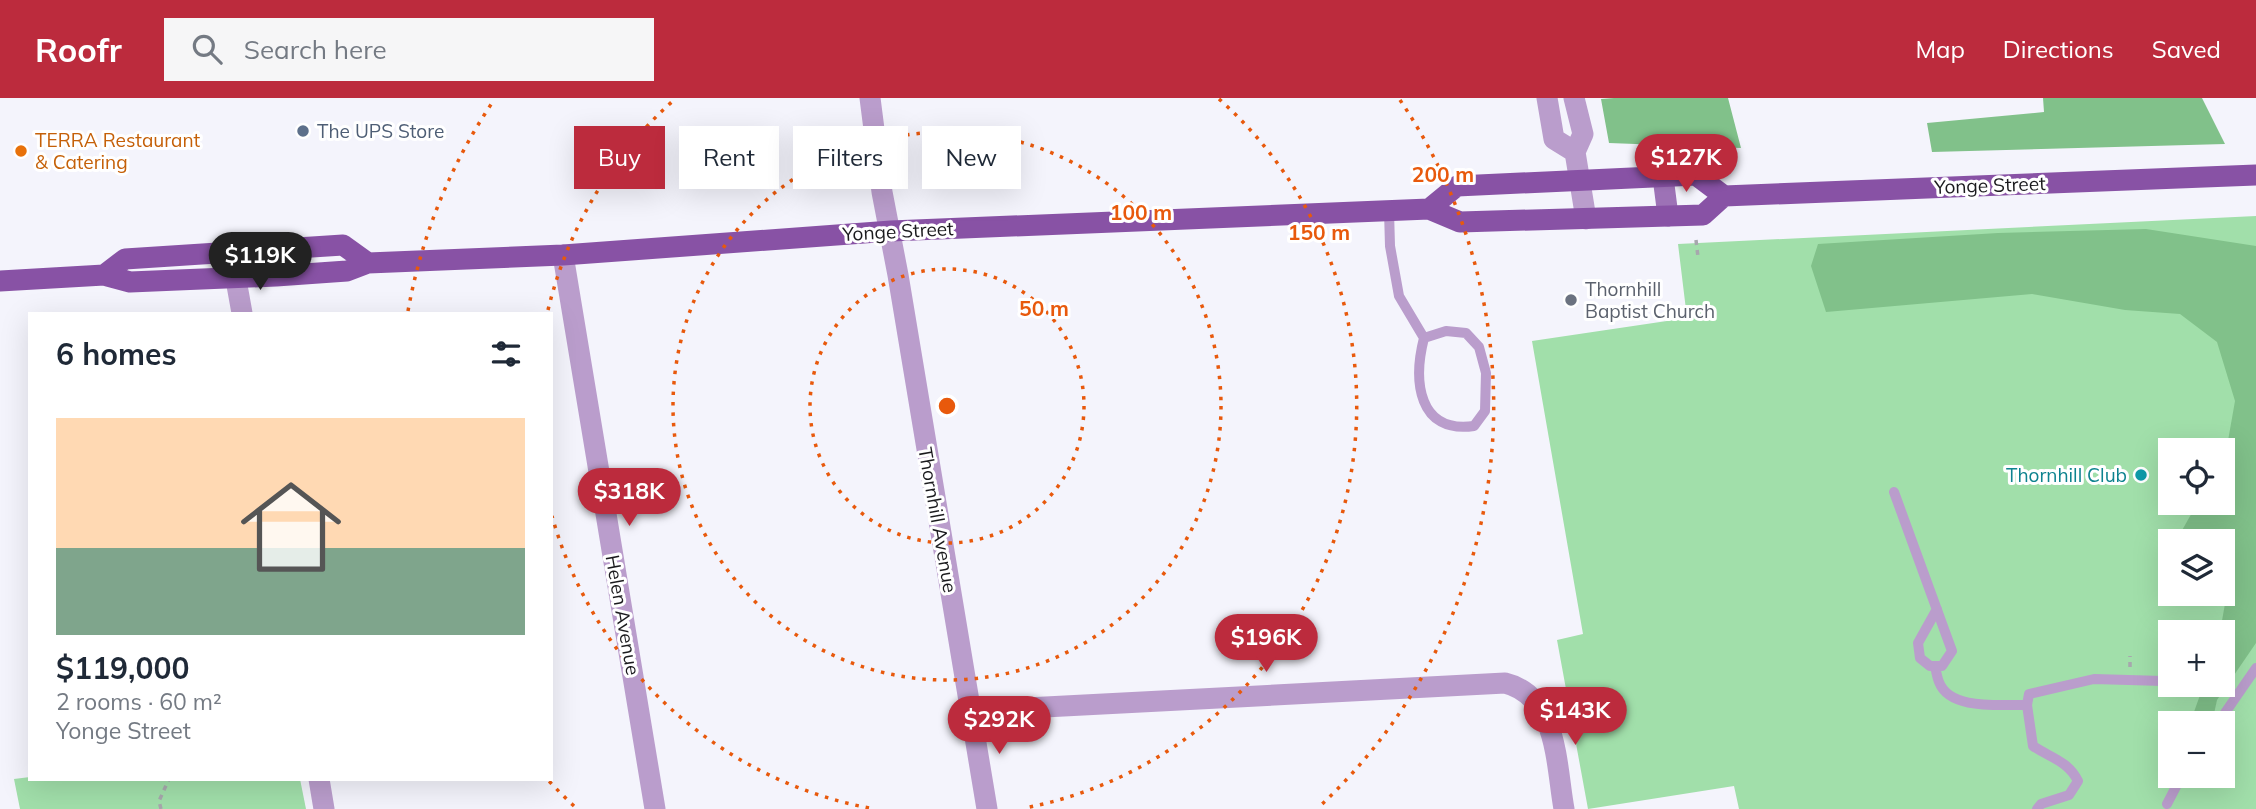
<!DOCTYPE html>
<html lang="en">
<head>
<meta charset="utf-8">
<style>
  body { margin:0; font-family:Mulish,sans-serif; background:#f6f6f7; color:#1f2937; height:100vh; display:flex; flex-direction:column; font-size:26px; white-space:nowrap }
  * { box-sizing:border-box; margin:0 }
  p { font-size:23px; color:#747a83 }
  .icon { flex:none; width:38px; height:38px; fill:none; stroke:currentColor; stroke-width:2; stroke-linecap:round; stroke-linejoin:round }
  .map { position:relative; flex:1; overflow:hidden }
  .drawer { position:absolute; left:28px; top:214px; width:525px; height:469px; display:flex; flex-direction:column; background:#fff; border-radius:0px; box-shadow:0 7px 28px #0002 }
  .drawer>* { flex:none }
  .guide { position:absolute; left:574px; top:28px; width:665px; height:63px; display:flex; gap:14px }
  .tools { position:absolute; left:2158px; top:340px; display:grid; gap:14px }
  .tools a { display:grid; place-items:center; width:77px; height:77px; border-radius:0px; background:#fff; box-shadow:0 7px 28px #0002; font-size:35px }
  .price { position:absolute; translate:-50% -60px; padding:0 16px; border-radius:24px; background:#bc2b3d; color:#fff; font-size:23px; line-height:46px; filter:drop-shadow(0 2px 4px #0008) }
  .price::after { content:''; position:absolute; left:50%; top:42px; width:21px; height:16px; margin-left:-10px; background:inherit; clip-path:polygon(0 0,100% 0,50% 100%) }
  .price.current { background:#222; color:#fff }
  ul { padding:0; list-style:none }
  li { display:grid; align-content:center; gap:14px; height:371px; padding:0 28px }
  li span { display:grid; place-items:center; height:217px; border-radius:0px; color:#555 }
  li>.icon { margin-inline-start:auto }
  span .icon { width:126px; height:126px; fill:#fffc; stroke-width:1 }
  li b { font-size:30px }
  h2 { display:flex; justify-content:space-between; align-items:center; height:84px; padding:0 28px; font-size:30px }
  .tag { padding:0 24px; border-radius:0px; background:#fff; box-shadow:0 7px 28px #0002; font-size:24px; line-height:63px }
  .tag.current { background:#bc2b3d; color:#fff }
  header { display:flex; align-items:center; gap:42px; box-sizing:border-box; height:98px; padding:0 35px; background:#bc2b3d; color:#fff }
  header strong { font-size:33px }
  nav { display:flex; gap:38px; margin-inline-start:auto; font-size:24px }
  .search { width:490px; height:63px; background:#f6f6f7; display:flex; align-items:center; gap:18px; box-sizing:border-box; padding:0 24px; border-radius:0px; color:#747a83; font-size:26px }
  .map>svg:first-child { display:block }
  .green { fill:#a1dfaa; fill-rule:evenodd }
  .forest { fill:#81c18a }
  .lines { fill:none; stroke-linecap:round; stroke-linejoin:round }
  .path { stroke:#a7a7ad; stroke-width:3.5; stroke-dasharray:5 5; stroke-linecap:butt }
  .service { stroke:#ba9dcc; stroke-width:10 }
  .minor { stroke:#ba9dcc; stroke-width:21 }
  .tertiary { stroke:#ba9dcc; stroke-width:21 }
  .secondary { stroke:#9d72b6; stroke-width:21 }
  .primary { stroke:#8852a5; stroke-width:21 }
  .ring { fill:none; stroke:#e8590c; stroke-width:3.5; stroke-dasharray:3.5 7 }
  .service-dot { fill:#5c6f8a; stroke:#fff; stroke-width:2.5 }
  .food-dot { fill:#e8710a; stroke:#fff; stroke-width:2.5 }
  .worship-dot { fill:#6b7280; stroke:#fff; stroke-width:2.5 }
  .culture-dot { fill:#0f9aa8; stroke:#fff; stroke-width:2.5 }
  .labels { text-anchor:middle; stroke-width:6; stroke-linejoin:round; paint-order:stroke }
  .service-label { font-size:19px; fill:#4e5e75; stroke:#fff; text-anchor:start }
  .food-label { font-size:19px; fill:#c56008; stroke:#fff; text-anchor:start }
  .street-label { font-size:19px; fill:#1a1a1d; stroke:#fff }
  .worship-label { font-size:19px; fill:#5b616d; stroke:#fff; text-anchor:start }
  .culture-label { font-size:19px; fill:#0d838f; stroke:#fff; text-anchor:end }
  .centre { fill:#e8590c; stroke:#fff; stroke-width:3.5 }
  .ring-label { font-size:21px; text-anchor:middle; font-weight:bold; fill:#e8590c; stroke:#fff; stroke-width:6; stroke-linejoin:round; paint-order:stroke }
</style>
</head>
<body>
<header>
<strong>Roofr</strong>
<div class="search"><svg class="icon" aria-label="search" viewBox="0 0 24 24"><circle cx="10" cy="10" r="6"/><path d="M15 15l6 6"/></svg>Search here</div>
<nav><a>Map</a><a>Directions</a><a>Saved</a></nav>
</header>
<div class="map">
<svg width="2256" height="711" viewBox="0 0 2256 711">
  <rect width="100%" height="100%" fill="#f4f4fc"/>
  <path class="green" d="M2256 118V711H1739L1734 688 1588 711 1557 542 1583 536 1532 243 1687 220 1678 146ZM2170 352H2222V404H2170ZM2170 443H2222V495H2170ZM2170 534H2222V586H2170ZM2170 625H2222V677H2170Z
    M30 679V681H300L306 711H20L14 681Z"/>
  <path class="forest" d="M1614 0H1728L1741 50 1609 45 1601 1Z
    M2043 0H2202L2225 46 1932 54 1927 25 2044 14Z
    M2146 131 2256 148V545L2217 602 2212 625H2190L2204 586H2222V534H2220L2229 483 2223 480 2222 443H2176L2198 404H2222L2223 361 2226 354 2235 303 2217 244 2180 216 2125 212 2032 196 1826 214 1811 168 1818 146 1998 135Z"/>
  <g class="lines">
    <path class="path" d="M1696 142 1698 159
      M2130 569V558
      M2159 665 2170 670
      M161 711 159 703 169 681"/>
    <path class="service" d="M1389 113 1390 148 1399 198 1424 240
      M1446 233 1466 235 1479 249 1486 275 1485 313 1474 328C1418 336 1413 283 1424 240Z
      M1894 394 1952 553 1942 568H1930L1920 560 1918 545 1937 511
      M1935 568C1936 573 1937 579 1939 584 1950 613 2001 606 2027 607
      M2218 625 2256 570
      M2167 706 2182 677
      M2037 711 2041 706 2069 697 2078 683C2068 663 2051 660 2033 648L2027 607 2029 596 2094 581 2163 583"/>
    <path class="minor" d="M870 0 882 94 898 177 987 711
      M231 154 242 215
      M563 157 655 711
      M970 613 1505 585C1558 598 1556 667 1564 711
      M319 681 324 711"/>
    <path class="tertiary" d="M1547 0 1554 41 1575 54
      M1574 0 1583 36 1575 54 1586 121"/>
    <path class="secondary" d="M1663 79 1668 118"/>
    <path class="primary" d="M1429 111 1457 88 1696 77 1724 98 2256 77
      M104 177 125 161 343 147 368 165
      M0 183 104 177 130 184 276 178 347 173 368 165 563 157 891 133 1429 111 1460 124 1703 117 1724 98"/>
  </g>
  <g class="ring">
    <circle cx="947" cy="308" r="137"/>
    <circle cx="947" cy="308" r="274"/>
    <path d="M869 710A410 410 0 0 1 552 418M548 212A410 410 0 0 1 675 1M1219 1A410 410 0 0 1 1025 710"/>
    <path d="M574 708A547 547 0 0 1 547 681M408 213A547 547 0 0 1 494 2M1400 2A547 547 0 0 1 1320 708"/>
  </g>
  <circle class="service-dot" cx="303" cy="33" r="7"/>
  <circle class="food-dot" cx="21" cy="53" r="7"/>
  <circle class="worship-dot" cx="1571" cy="202" r="7"/>
  <circle class="culture-dot" cx="2141" cy="377" r="7"/>
  <g class="labels">
    <g class="service-label">
      <text x="317" y="40">The UPS Store</text>
    </g>
    <g class="food-label">
      <text x="35" y="49">TERRA Restaurant<tspan x="35" dy="22">&amp; Catering</tspan></text>
    </g>
    <g class="street-label">
      <text transform="translate(1990 87) rotate(-2)" y="7">Yonge Street</text>
      <text transform="translate(898 133) rotate(-3)" y="7">Yonge Street</text>
      <text transform="translate(938 422) rotate(80)" y="7">Thornhill Avenue</text>
      <text transform="translate(623 517) rotate(80)" y="7">Helen Avenue</text>
    </g>
    <g class="worship-label">
      <text x="1585" y="198">Thornhill<tspan x="1585" dy="22">Baptist Church</tspan></text>
    </g>
    <g class="culture-label">
      <text x="2127" y="384">Thornhill Club</text>
    </g>
  </g>
  <circle cx="947" cy="308" r="10" class="centre"/>
  <g class="ring-label">
    <text x="1443" y="84">200 m</text>
    <text x="1141" y="122">100 m</text>
    <text x="1319" y="142">150 m</text>
    <text x="1044" y="218">50 m</text>
  </g>
</svg>
<div class="tools">
<a><svg class="icon" aria-label="locate" viewBox="0 0 24 24"><circle cx="12" cy="12" r="6"/><path d="M12 2v4M12 18v4M2 12h4M18 12h4"/></svg></a>
<a><svg class="icon" aria-label="layers" viewBox="0 0 24 24"><path d="M12 4l9 5-9 5-9-5zM3 14l9 5 9-5"/></svg></a>
<a>+</a>
<a>−</a>
</div>
<b class="price" style="left:1686px;top:96px">$127K</b>
<b class="price current" style="left:260px;top:194px">$119K</b>
<b class="price" style="left:629px;top:430px">$318K</b>
<b class="price" style="left:1266px;top:576px">$196K</b>
<b class="price" style="left:1575px;top:649px">$143K</b>
<b class="price" style="left:999px;top:658px">$292K</b>
<div class="guide">
<a class="tag current">Buy</a>
<a class="tag">Rent</a>
<a class="tag">Filters</a>
<a class="tag">New</a>
</div>
<section class="drawer">
<h2>6 homes<svg class="icon" aria-label="filters" viewBox="0 0 24 24"><path d="M4 7h16M4 17h16"/><circle cx="9" cy="7" r="2"/><circle cx="15" cy="17" r="2"/></svg></h2>
<ul>
<li><span style="background:linear-gradient(#ffd9b3 60%,#7fa58c 0)"><svg class="icon" aria-label="home" viewBox="0 0 24 24"><path d="M3 11l9-7 9 7M6 9v11h12V9"/></svg></span><div><b>$119,000</b><p>2 rooms · 60 m²</p><p>Yonge Street</p></div></li>
</ul>
</section>
</div>
</body>
</html>
